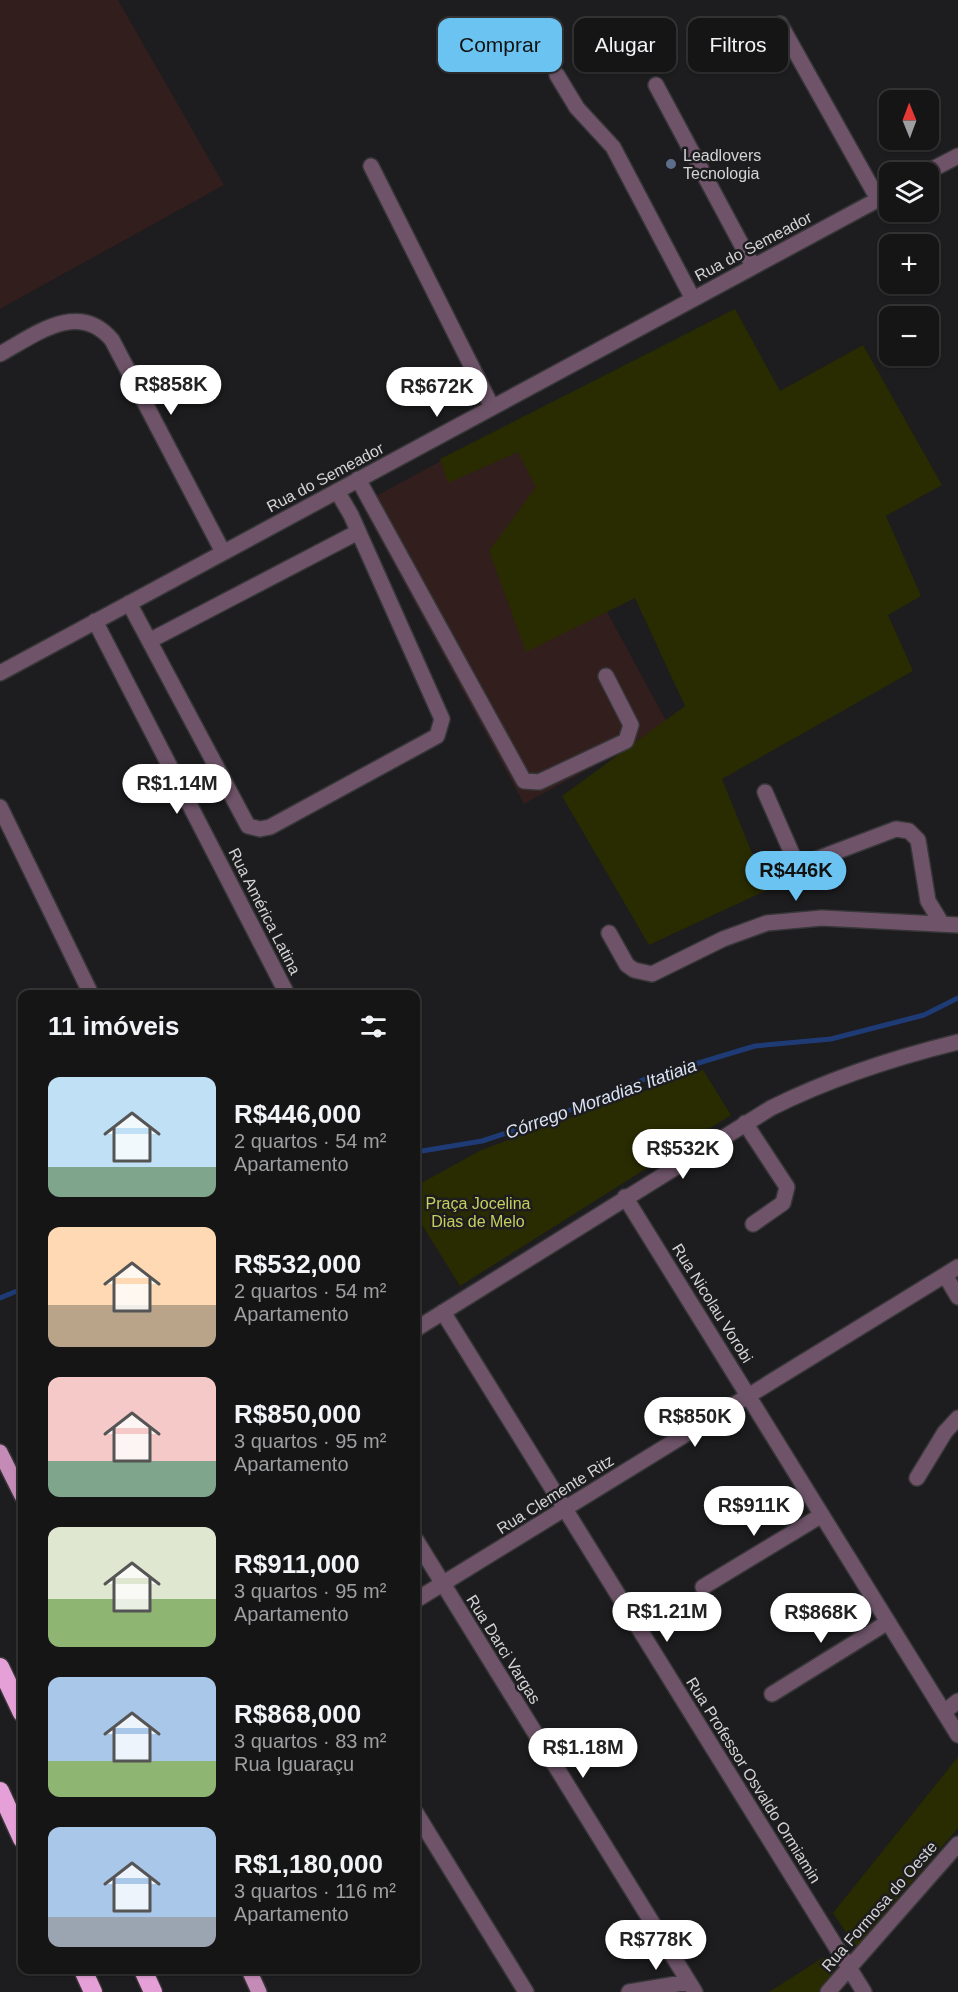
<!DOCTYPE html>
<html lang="pt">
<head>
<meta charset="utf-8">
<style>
  body { margin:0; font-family:Helvetica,sans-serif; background:#232223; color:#f1f3f6; height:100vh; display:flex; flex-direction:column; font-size:22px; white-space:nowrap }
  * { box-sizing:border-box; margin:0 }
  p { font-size:20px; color:#9e9fa1 }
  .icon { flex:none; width:33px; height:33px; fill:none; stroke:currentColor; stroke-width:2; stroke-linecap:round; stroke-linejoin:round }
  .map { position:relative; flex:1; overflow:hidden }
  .drawer { position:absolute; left:18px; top:990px; width:402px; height:984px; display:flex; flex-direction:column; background:#161516; border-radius:12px; box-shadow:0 2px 4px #0004,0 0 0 2px #353435 }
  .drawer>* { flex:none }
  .banner { position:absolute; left:438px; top:18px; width:429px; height:54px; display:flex; gap:12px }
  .needle { width:39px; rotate:359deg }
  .tools { position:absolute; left:879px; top:90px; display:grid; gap:12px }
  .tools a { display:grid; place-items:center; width:60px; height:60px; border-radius:12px; background:#161516; box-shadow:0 2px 4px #0004,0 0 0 2px #353435; font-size:30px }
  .price { position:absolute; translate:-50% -51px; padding:0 14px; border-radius:21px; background:#fff; color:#222; font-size:20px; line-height:39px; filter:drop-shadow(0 2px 3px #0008) }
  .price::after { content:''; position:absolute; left:50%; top:36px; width:18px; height:14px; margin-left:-9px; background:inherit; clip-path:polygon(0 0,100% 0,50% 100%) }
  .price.active { background:#6ac3f1; color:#111 }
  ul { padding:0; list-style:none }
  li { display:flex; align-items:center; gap:18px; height:150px; padding:0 30px }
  li span { display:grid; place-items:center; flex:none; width:168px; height:120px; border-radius:12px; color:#555 }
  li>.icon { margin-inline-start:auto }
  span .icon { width:72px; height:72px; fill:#fffc; stroke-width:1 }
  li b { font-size:26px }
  h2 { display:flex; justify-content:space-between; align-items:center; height:72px; padding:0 30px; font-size:26px }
  .chip { padding:0 21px; border-radius:12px; background:#161516; box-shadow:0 2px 4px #0004,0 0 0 2px #353435; font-size:21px; line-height:54px }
  .chip.active { background:#6ac3f1; color:#111 }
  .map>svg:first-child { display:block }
  .industrial { fill:#311e1d }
  .green { fill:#292c00 }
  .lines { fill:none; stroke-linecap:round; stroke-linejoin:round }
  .stream { stroke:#1e3b76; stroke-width:5 }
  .minor-casing { stroke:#373638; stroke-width:18 }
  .major-casing { stroke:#373638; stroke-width:18 }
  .highway-casing { stroke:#373638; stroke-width:21 }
  .minor { stroke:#6f5469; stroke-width:15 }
  .major { stroke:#c48bb7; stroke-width:15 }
  .highway { stroke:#e5a0d7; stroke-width:18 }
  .service-dot { fill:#5c6f8a; stroke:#1d1c1e; stroke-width:2 }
  .labels { text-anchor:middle; stroke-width:5; stroke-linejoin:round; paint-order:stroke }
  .poi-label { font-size:16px; fill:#d4d3d5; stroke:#1d1c1e; text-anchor:start }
  .street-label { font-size:16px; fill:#d4d3d5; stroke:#1d1c1e }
  .park-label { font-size:16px; fill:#c6cf5e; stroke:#1d1c1e }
  .water-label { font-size:18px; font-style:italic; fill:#d9e3f5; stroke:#1d1c1e }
</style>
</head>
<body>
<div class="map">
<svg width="958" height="1992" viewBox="0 0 958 1992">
  <rect width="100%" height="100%" fill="#1d1c1e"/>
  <path class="industrial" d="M0 0H118L224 185 0 309Z
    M506 426 669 726 524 804 361 504Z"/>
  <path class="green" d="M735 309 780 391 863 345 942 485 886 516 921 596 888 615 913 671 722 779 767 890 649 945 562 796 685 706 635 598 526 652 489 551 536 487 518 452 448 483 440 459Z
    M703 1070 731 1115 460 1286 416 1215V1186L481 1150Z
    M958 1757V1828L856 1947 833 1913Z
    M824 1957 835 1973 819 1992H769Z"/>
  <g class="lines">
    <path class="stream" d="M416 1152 482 1141 546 1120 645 1079 755 1046 831 1039 924 1015 958 998
      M0 1298 22 1289"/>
    <defs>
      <path id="minor" d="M780 24 878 199
        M557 75 577 108 613 147 693 299
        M656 85 753 266
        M371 166 492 407
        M927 172 958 156
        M0 354C36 334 79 300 112 340L223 552
        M358 479 524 781 539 782 626 741 631 725 606 676
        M129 603 248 826 260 829 270 827 437 736 442 719 351 515 337 491
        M95 621 287 994
        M151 640 358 532
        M0 673 890 193
        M765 792 793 856 800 862H809L896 829 909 831 918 840 928 901 942 924
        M0 807 91 994
        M609 933 627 965 634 970 652 974 723 939 767 923 822 918 958 925
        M745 1123 787 1187 783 1203 753 1224
        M625 1197 958 1735
        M945 1275 958 1297
        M443 1312 864 1992
        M416 1329 771 1108C831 1078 893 1058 958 1042
        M917 1478 945 1432 958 1418
        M416 1540 695 1992
        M703 1587 822 1515
        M416 1600 958 1267
        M772 1694 888 1622
        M944 1712 958 1701
        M416 1813 526 1992
        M629 1992 689 1982
        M828 1992 958 1844"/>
      <path id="major" d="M0 1452 22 1496
        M249 1970 259 1992"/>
      <path id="highway" d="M0 1667 22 1713
        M0 1791 22 1839
        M83 1970 93 1992
        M143 1970 153 1992"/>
    </defs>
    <use href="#minor" class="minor-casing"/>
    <use href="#major" class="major-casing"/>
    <use href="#highway" class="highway-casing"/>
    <use href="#minor" class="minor"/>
    <use href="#major" class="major"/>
    <use href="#highway" class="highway"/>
  </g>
  <circle class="service-dot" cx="671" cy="164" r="6"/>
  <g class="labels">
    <g class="poi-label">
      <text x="683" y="161">Leadlovers<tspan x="683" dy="18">Tecnologia</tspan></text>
    </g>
    <g class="street-label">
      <text transform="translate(753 246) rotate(-28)" y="6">Rua do Semeador</text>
      <text transform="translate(325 477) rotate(-28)" y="6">Rua do Semeador</text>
      <text transform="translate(265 911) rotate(63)" y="6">Rua América Latina</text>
      <text transform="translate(713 1303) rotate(58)" y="6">Rua Nicolau Vorobi</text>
      <text transform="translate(555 1494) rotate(-32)" y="6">Rua Clemente Ritz</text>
      <text transform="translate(504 1649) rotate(58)" y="6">Rua Darci Vargas</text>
      <text transform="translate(754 1780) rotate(58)" y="6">Rua Professor Osvaldo Ormiamin</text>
      <text transform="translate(879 1906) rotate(-49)" y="6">Rua Formosa do Oeste</text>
    </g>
    <g class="park-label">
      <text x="478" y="1209">Praça Jocelina<tspan x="478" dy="18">Dias de Melo</tspan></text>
    </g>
    <g class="water-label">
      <text transform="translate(601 1099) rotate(-20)" y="6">Córrego Moradias Itatiaia</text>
    </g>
  </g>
</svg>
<div class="tools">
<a><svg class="needle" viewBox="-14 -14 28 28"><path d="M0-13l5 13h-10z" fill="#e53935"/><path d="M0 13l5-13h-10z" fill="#9e9fa1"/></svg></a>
<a><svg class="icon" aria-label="layers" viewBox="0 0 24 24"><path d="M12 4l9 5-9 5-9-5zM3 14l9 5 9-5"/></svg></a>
<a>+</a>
<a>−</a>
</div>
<b class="price" style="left:171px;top:416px">R$858K</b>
<b class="price" style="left:437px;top:418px">R$672K</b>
<b class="price" style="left:177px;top:815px">R$1.14M</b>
<b class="price active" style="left:796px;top:902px">R$446K</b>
<b class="price" style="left:683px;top:1180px">R$532K</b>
<b class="price" style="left:695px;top:1448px">R$850K</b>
<b class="price" style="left:754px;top:1537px">R$911K</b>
<b class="price" style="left:667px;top:1643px">R$1.21M</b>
<b class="price" style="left:821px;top:1644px">R$868K</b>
<b class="price" style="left:583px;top:1779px">R$1.18M</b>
<b class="price" style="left:656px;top:1971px">R$778K</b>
<div class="banner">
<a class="chip active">Comprar</a>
<a class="chip">Alugar</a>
<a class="chip">Filtros</a>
</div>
<section class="drawer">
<h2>11 imóveis<svg class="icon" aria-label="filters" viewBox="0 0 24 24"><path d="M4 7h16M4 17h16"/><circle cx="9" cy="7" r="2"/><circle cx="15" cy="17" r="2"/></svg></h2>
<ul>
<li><span style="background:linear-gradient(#bfe0f5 75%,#7fa58c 0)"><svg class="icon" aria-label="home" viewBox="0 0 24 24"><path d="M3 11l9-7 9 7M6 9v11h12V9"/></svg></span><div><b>R$446,000</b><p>2 quartos · 54 m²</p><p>Apartamento</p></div></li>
<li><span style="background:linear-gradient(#ffd9b3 65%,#b9a48a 0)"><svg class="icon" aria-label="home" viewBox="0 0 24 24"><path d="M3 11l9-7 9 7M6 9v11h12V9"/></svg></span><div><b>R$532,000</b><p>2 quartos · 54 m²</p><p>Apartamento</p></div></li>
<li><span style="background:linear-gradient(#f6c9c9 70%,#7fa58c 0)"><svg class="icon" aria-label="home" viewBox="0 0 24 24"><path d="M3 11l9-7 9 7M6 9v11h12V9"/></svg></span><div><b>R$850,000</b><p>3 quartos · 95 m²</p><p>Apartamento</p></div></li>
<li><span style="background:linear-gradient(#dfe7d0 60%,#8fb573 0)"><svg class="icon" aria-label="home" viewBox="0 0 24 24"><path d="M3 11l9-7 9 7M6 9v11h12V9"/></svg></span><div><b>R$911,000</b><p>3 quartos · 95 m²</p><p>Apartamento</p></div></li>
<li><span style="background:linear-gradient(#a9c7e8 70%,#8fb573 0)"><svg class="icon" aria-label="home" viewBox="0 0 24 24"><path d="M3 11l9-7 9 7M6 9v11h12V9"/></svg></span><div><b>R$868,000</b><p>3 quartos · 83 m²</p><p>Rua Iguaraçu</p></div></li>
<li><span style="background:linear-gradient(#a9c7e8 75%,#9aa5b1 0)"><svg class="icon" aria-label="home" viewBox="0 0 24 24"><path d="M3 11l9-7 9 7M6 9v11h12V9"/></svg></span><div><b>R$1,180,000</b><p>3 quartos · 116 m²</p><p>Apartamento</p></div></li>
</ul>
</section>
</div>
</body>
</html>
